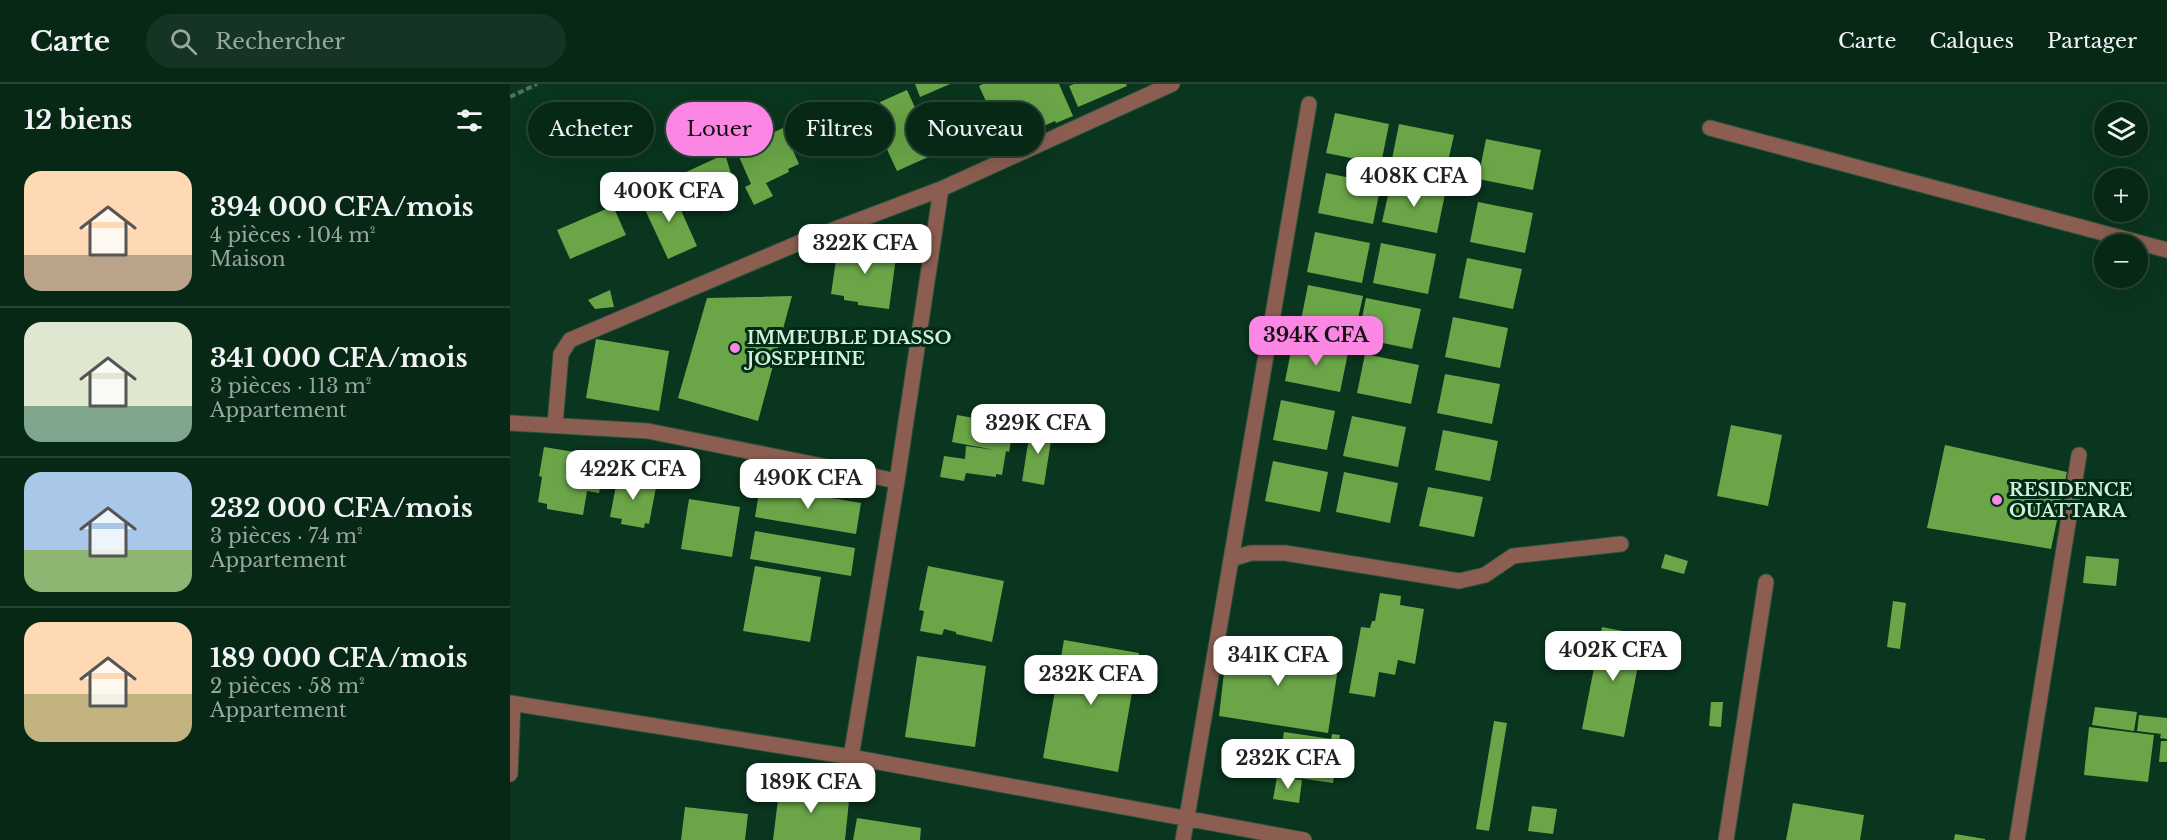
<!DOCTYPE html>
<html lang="fr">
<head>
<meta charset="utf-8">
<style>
  body { margin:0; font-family:"Libre Baskerville",serif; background:#163423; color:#f1f3f6; height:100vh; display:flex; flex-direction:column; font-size:22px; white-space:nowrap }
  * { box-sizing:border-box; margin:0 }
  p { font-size:20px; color:#98a6a1 }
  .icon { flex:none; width:33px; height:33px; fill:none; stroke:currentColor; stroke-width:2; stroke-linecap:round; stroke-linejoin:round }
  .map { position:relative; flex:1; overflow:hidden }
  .sheet { display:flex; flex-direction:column; background:#082816; width:510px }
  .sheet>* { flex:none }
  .hud { position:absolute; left:18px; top:18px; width:570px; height:54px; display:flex; gap:12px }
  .fabs { position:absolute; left:1584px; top:18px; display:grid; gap:12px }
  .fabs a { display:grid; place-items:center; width:54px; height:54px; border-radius:50%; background:#082816; box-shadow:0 6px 24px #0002,0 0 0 2px #294435; font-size:30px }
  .price { position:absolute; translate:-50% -51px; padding:0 14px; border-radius:12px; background:#fff; color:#222; font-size:20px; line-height:39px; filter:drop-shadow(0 2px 3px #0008) }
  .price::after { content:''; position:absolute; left:50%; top:36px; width:18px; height:14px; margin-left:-9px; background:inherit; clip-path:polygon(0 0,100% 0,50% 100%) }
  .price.active { background:#fc86e3; color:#111 }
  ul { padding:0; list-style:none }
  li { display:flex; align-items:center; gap:18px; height:150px; padding:0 24px }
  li+li { border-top:2px solid #294435 }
  li span { display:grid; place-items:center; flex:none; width:168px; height:120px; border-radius:18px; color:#555 }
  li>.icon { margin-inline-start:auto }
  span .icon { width:72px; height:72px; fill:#fffc; stroke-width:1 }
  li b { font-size:26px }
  h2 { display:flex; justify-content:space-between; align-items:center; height:72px; padding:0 24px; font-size:26px }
  .pill { padding:0 21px; border-radius:27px; background:#082816; box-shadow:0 6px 24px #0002,0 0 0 2px #294435; font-size:21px; line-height:54px }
  .pill.active { background:#fc86e3; color:#111 }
  header { display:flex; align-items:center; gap:36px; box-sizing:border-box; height:84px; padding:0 30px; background:#082816; border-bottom:2px solid #294435 }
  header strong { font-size:28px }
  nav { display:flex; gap:33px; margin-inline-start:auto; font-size:21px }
  .search { width:420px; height:54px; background:#163423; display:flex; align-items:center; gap:15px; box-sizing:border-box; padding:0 21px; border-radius:33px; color:#98a6a1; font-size:22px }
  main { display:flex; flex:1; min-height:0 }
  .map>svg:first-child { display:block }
  .building { fill:#6aa648 }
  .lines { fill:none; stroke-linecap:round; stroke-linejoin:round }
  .street-casing { stroke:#2a533c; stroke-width:17 }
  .path { stroke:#4c725d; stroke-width:4; stroke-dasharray:6 3; stroke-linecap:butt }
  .street { stroke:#8c5e51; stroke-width:15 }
  .poi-dot { fill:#fc86e3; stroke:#002b15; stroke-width:2 }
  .labels { text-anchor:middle; stroke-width:6; stroke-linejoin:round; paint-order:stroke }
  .poi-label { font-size:18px; font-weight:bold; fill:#d3efdc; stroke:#002b15; text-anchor:start }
</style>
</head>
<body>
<header>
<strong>Carte</strong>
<div class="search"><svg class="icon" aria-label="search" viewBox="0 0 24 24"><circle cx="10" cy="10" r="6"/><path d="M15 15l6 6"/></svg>Rechercher</div>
<nav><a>Carte</a><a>Calques</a><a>Partager</a></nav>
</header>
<main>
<section class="sheet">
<h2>12 biens<svg class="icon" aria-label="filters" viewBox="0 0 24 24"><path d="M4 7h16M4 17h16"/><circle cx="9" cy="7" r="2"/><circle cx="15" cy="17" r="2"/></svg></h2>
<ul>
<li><span style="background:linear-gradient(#ffd9b3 70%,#b9a48a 0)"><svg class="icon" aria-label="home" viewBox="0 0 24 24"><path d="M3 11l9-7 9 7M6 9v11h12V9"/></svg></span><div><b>394 000 CFA/mois</b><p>4 pièces · 104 m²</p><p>Maison</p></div></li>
<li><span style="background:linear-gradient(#dfe7d0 70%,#7fa58c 0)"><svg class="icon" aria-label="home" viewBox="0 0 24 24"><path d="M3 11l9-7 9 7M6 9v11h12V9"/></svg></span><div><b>341 000 CFA/mois</b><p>3 pièces · 113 m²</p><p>Appartement</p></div></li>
<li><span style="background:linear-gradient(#a9c7e8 65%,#8fb573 0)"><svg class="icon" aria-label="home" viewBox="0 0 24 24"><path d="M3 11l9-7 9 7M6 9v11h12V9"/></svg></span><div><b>232 000 CFA/mois</b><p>3 pièces · 74 m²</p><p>Appartement</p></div></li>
<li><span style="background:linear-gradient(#ffd9b3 60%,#c2b280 0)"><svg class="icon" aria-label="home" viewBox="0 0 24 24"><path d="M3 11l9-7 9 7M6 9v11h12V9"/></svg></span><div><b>189 000 CFA/mois</b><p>2 pièces · 58 m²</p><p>Appartement</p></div></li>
</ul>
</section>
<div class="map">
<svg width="1657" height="756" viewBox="0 0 1657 756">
  <rect width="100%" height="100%" fill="#0a351e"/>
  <path class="building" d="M405 0H440L410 13Z
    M473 0H549L563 32 546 39 545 37 495 59 469 2Z
    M564 0H616L617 2 568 23 559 2Z
    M397 6 407 28 409 27 414 39 412 40 425 70 387 87 362 33 374 28 370 18Z
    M825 29 879 40 871 80 816 69Z
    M309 31 320 52 296 64 291 54 297 51 292 39Z
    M889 40 944 51 935 91 881 80Z
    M273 44 289 80 278 85 279 88 256 99 263 112 244 121 235 103 241 100 226 66Z
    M976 55 1031 66 1023 106 968 95Z
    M215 70 228 112 207 100 180 101 174 89Z
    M816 89 871 100 863 140 808 129Z
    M881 98 935 110 927 149 872 138Z
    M161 104 187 162 158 175 131 117Z
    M968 118 1023 129 1015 169 960 158Z
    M103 122 116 151 60 175 47 146Z
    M805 148 860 159 852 199 797 188Z
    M332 159 387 166 379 225 348 221V218L334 216V212L321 210 326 176H329Z
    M871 159 926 170 918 210 863 199Z
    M957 174 1012 185 1003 225 949 214Z
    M798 201 853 212 844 252 790 241Z
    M100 206 104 223 85 225 78 216Z
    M282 212 248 337 168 314 197 214Z
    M856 214 911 225 902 265 848 254Z
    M943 233 998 244 990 284 935 273Z
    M86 255 159 267 149 327 76 314Z
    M783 257 838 269 830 308 775 297Z
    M855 270 909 281 901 320 847 309Z
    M935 290 990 300 982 340 927 329Z
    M771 316 825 327 817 366 763 356Z
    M447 331 504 341 499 368 496 367 492 391 486 390V393L456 389 454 397 430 393 434 372 455 375 456 362 485 366 442 358Z
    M842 332 896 343 888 383 833 372Z
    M521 341 543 344 534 401 512 397Z
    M1221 341 1272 351 1258 422 1207 412Z
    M933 346 988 357 980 397 925 386Z
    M1435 361 1557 388 1541 465 1417 444Z
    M34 363 95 373 89 409 77 407 73 431 37 425V420L28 418 32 393 29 392Z
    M763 377 818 388 810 428 755 417Z
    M834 388 888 399 880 439 826 428Z
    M108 391 147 398 139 440 135 439 134 444 111 440 112 435 100 433Z
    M250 402 351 419 346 450 245 433Z
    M918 403 973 413 964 453 909 442Z
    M179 415 230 423 222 473 171 465Z
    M245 447 345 464 341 492 240 475Z
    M1155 470 1178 477 1174 490 1151 484Z
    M1576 472 1609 475 1606 502 1573 499Z
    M245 482 311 493 300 558 233 547Z
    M418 482 494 497 482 558 446 550V548L434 545 432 551 410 547 414 527 409 526Z
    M870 509 891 512 890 521 914 525 905 580 888 576 885 591 869 588 865 613 839 609 851 543 860 544 862 537H865Z
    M1383 517 1396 519 1390 565 1377 563Z
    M1092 543 1134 551 1114 653 1072 645Z
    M718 554 829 578 818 649 709 632Z
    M554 556 629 569 608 688 533 674Z
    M407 572 476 582 465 663 395 653Z
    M1201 618H1213L1211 643 1199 642Z
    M1585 623 1627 628 1624 647 1582 641Z
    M1629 631 1657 634V655L1650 654 1651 650 1627 647Z
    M984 637 997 639 979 747 966 745Z
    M1579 643 1644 651 1638 698 1574 691Z
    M774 648 821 655 822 650 830 651 823 699 767 691Z
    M1651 657H1657V678H1649Z
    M767 693 792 696 789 719 763 715Z
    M270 699 340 707 335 756H263Z
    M1283 719 1354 731 1350 756H1276Z
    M1022 722 1047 725 1043 750 1018 747Z
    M175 723 238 730 235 756H171Z
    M347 734 411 744 410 756H343Z
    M1445 750 1475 755V756H1444Z"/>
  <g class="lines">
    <defs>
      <path id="street" d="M1200 44 1657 166
        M0 339 138 347 387 397
        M45 341 51 270 60 256 291 158 431 105 662 0
        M721 475 741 469H775L949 497 975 491 1003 472 1111 460
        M0 619 341 673 794 756
        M341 673 387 397 431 105
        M0 690 3 620
        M673 756 799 20
        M1216 756 1256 498
        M1507 756 1569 371"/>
    </defs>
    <use href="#street" class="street-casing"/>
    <path class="path" d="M0 13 27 0"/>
    <use href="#street" class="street"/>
  </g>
  <g class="poi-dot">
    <circle cx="225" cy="264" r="6"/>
    <circle cx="1487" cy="416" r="6"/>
  </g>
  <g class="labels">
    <g class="poi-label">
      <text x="237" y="260">IMMEUBLE DIASSO<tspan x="237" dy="21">JOSEPHINE</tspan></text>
      <text x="1499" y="412">RESIDENCE<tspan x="1499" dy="21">OUATTARA</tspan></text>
    </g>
  </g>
</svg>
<div class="fabs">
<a><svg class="icon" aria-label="layers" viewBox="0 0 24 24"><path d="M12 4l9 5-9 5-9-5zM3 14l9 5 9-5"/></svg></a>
<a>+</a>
<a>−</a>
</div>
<b class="price" style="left:904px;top:124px">408K CFA</b>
<b class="price" style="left:159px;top:139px">400K CFA</b>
<b class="price" style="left:355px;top:191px">322K CFA</b>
<b class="price active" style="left:806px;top:283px">394K CFA</b>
<b class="price" style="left:528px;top:371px">329K CFA</b>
<b class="price" style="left:123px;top:417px">422K CFA</b>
<b class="price" style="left:298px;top:426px">490K CFA</b>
<b class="price" style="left:1103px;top:598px">402K CFA</b>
<b class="price" style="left:768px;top:603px">341K CFA</b>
<b class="price" style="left:581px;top:622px">232K CFA</b>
<b class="price" style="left:778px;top:706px">232K CFA</b>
<b class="price" style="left:301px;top:730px">189K CFA</b>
<div class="hud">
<a class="pill">Acheter</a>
<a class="pill active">Louer</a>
<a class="pill">Filtres</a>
<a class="pill">Nouveau</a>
</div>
</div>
</main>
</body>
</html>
